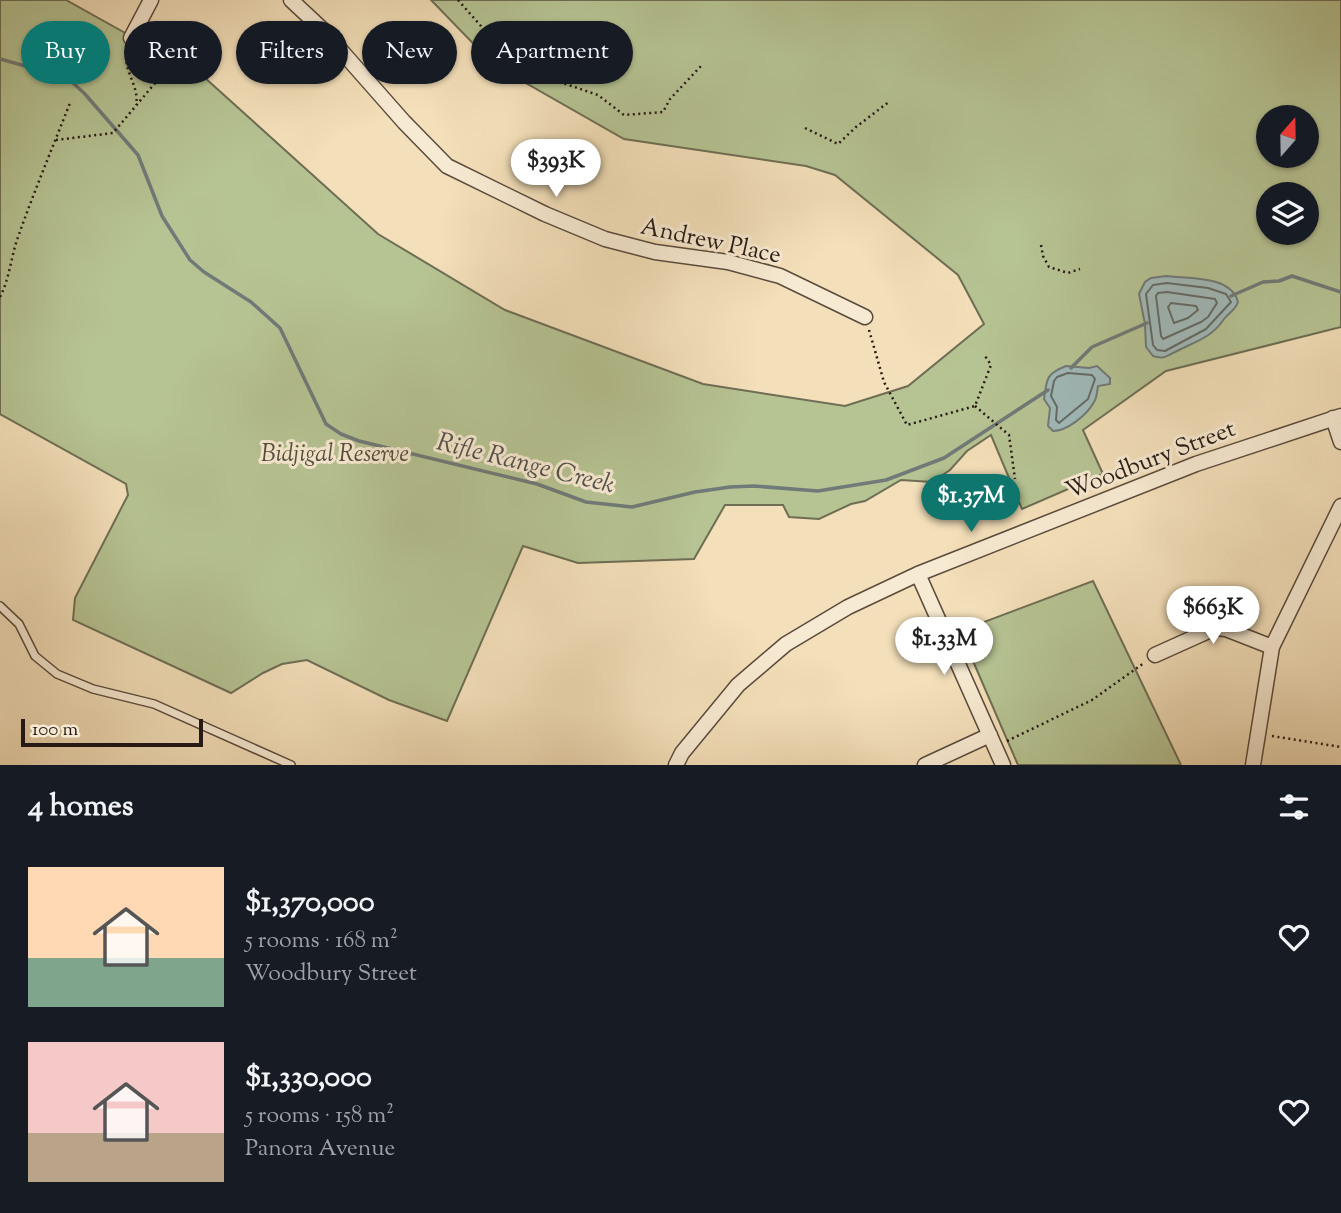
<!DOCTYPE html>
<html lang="en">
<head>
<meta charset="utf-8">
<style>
  body { margin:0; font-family:"Sorts Mill Goudy",serif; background:#242831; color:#f1f3f6; height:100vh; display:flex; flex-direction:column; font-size:26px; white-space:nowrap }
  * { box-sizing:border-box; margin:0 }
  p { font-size:23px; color:#9ea1a6 }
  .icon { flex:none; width:38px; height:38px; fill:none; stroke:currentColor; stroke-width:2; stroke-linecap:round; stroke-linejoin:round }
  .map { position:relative; height:765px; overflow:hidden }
  .details { display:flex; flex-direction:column; background:#171b24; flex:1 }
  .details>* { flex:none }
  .hud { position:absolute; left:21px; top:21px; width:700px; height:63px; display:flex; gap:14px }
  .needle { width:46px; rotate:20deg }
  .controls { position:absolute; left:1256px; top:105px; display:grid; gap:14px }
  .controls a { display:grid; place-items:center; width:63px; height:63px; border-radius:50%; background:#171b24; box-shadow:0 2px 5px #0004; font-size:35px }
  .scale { position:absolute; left:21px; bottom:18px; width:182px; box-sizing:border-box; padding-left:7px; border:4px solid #271a14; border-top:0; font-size:19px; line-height:24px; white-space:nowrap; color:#271a14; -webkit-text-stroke:5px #f7ead2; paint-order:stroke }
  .price { position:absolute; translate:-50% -60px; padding:0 16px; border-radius:24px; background:#fff; color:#222; font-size:23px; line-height:46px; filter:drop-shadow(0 2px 4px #0008) }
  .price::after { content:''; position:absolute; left:50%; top:42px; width:21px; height:16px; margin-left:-10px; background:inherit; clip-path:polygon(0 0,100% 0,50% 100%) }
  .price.on { background:#0f766e; color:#fff }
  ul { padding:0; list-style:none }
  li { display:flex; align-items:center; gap:21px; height:175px; padding:0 28px }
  li span { display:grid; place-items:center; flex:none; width:196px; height:140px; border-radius:0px; color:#555 }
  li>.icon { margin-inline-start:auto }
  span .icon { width:84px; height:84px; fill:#fffc; stroke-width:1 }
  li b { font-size:30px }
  h2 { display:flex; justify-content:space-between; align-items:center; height:84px; padding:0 28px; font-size:30px }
  .tag { padding:0 24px; border-radius:32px; background:#171b24; box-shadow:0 2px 5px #0004; font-size:24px; line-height:63px }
  .tag.on { background:#0f766e; color:#fff }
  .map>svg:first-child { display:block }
  .green { fill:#b6c393; stroke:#6e6e54; stroke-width:2; fill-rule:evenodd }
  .water { fill:#a0baba; stroke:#707a78; stroke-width:2 }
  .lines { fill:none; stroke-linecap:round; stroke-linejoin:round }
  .shore { stroke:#646a67; stroke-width:2 }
  .stream { stroke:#707a78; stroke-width:3.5 }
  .service-casing { stroke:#5a4b3d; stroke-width:10 }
  .minor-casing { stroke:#5a4b3d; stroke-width:17 }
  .path { stroke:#271a14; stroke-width:2.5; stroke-dasharray:2 3.5; stroke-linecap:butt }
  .service { stroke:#f7ead2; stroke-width:7 }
  .minor { stroke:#f7ead2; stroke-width:14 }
  .labels { text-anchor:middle; stroke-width:6; stroke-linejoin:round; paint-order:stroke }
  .street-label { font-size:24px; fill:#271a14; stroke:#f7ead2 }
  .park-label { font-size:24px; font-style:italic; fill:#524d3a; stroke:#f7ead2 }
  .water-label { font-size:26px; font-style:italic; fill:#51524e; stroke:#f7ead2 }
</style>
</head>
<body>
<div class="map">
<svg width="1341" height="765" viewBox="0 0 1341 765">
  <rect width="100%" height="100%" fill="#f3dfb9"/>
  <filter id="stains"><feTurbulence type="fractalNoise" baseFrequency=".00286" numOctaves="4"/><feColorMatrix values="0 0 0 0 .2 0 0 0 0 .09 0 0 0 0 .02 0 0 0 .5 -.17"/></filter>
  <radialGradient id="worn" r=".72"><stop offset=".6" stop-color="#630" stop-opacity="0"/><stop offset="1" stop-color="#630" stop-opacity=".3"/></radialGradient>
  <path class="green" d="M0 0H66L145 44 153 31 378 234 505 310 703 384 845 406 908 386 984 324 958 275 835 175 806 166 624 139 494 65 431 0H1341V327L1166 371 1083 430 1103 474 1022 509 991 435 967 451 950 470 932 482 901 480 865 501 851 504 819 519 789 517 783 505H725L694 559 578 563 523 546 447 721 389 700 307 660 282 664 263 673 231 693 73 620 75 598 128 495 126 484 0 414ZM1269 117H1307V156H1269ZM1269 194H1307V233H1269Z
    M1093 581 1181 765H1018L960 631Z"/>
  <path class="water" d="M1166 276C1188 279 1231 275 1238 302 1235 311 1229 312 1224 319 1212 337 1197 341 1179 350 1168 355 1165 360 1153 356L1146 347 1145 324 1139 294 1145 282 1151 278Z
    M1066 366 1089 368 1097 366 1110 378V384L1098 386C1097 391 1097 398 1094 402 1087 415 1067 431 1053 431L1048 426 1050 408 1044 399C1047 378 1046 374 1066 366Z"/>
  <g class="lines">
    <path class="shore" d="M1167 283 1208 288 1226 294 1231 302 1206 329 1165 351 1157 350 1153 345 1146 294 1153 285Z
      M1167 292 1215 299 1217 303 1208 317 1201 322 1163 339 1161 336 1156 296 1158 293Z
      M1171 303 1196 306 1198 310 1188 318 1174 323 1168 307Z
      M1068 373 1092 375 1095 379 1088 399 1059 423 1056 420 1057 407 1051 396 1054 381 1057 377Z"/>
    <path class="stream" d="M0 59 61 76 73 83 84 93 138 155 162 216 190 260 204 272 251 302 280 328 326 424 341 434 359 441 537 484 586 502 632 507 695 492 730 487 754 486 818 491 886 480 944 458 1048 390
      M1231 296 1263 282 1279 281 1292 276 1341 292
      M1071 368 1092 347 1147 323"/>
    <defs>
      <path id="service" d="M0 606 19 624 35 656 57 674 93 689 154 704 291 765"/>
      <path id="minor" d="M291 0 322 29 404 122 447 166 545 214 605 239 655 252 728 262 780 276 865 317
        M131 38 151 0
        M1333 418 1341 442
        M918 574 1003 765
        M1155 655 1215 628 1226 629 1272 647
        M676 765 682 753 738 685 786 644 848 607 918 574 1196 464 1341 416
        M925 765 990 735
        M1253 765 1272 647 1341 506"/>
    </defs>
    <use href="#service" class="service-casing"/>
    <use href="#minor" class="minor-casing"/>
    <path class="path" d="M458 0 488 34 524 64 545 77 598 95 624 115 663 112 670 99 701 66
      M127 51C122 70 140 86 136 105
      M805 128 838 144 856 127 890 101
      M56 140 113 133 161 76 157 66 140 48
      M1041 245 1043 256 1049 267 1068 273 1080 269
      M0 297C9 280 11 258 17 240 33 194 52 149 70 103
      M869 330 884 382 907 425 975 406 991 365 985 356
      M975 406 1009 435 1015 479
      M1272 736 1341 747
      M1007 741 1092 700 1144 663"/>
    <use href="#service" class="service"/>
    <use href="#minor" class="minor"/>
  </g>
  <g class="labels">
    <g class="street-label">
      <text transform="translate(711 240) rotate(12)" y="8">Andrew Place</text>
      <text transform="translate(1150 459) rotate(-21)" y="8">Woodbury Street</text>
    </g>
    <g class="park-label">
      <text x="335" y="461">Bidjigal Reserve</text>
    </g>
    <g class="water-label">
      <text transform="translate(526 462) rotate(14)" y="9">Rifle Range Creek</text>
    </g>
  </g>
  <rect width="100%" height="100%" filter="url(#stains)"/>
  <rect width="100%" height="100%" fill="url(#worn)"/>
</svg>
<div class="controls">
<a><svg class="needle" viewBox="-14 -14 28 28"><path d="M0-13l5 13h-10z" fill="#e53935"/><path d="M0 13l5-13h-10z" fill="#9ea1a6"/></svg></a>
<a><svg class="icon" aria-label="layers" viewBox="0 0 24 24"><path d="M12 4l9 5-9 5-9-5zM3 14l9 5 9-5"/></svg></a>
</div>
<div class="scale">100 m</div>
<b class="price" style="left:556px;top:199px">$393K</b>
<b class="price on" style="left:971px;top:534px">$1.37M</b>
<b class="price" style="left:1213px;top:646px">$663K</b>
<b class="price" style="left:944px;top:677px">$1.33M</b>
<div class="hud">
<a class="tag on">Buy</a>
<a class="tag">Rent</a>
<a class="tag">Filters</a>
<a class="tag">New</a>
<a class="tag">Apartment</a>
</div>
</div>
<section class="details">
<h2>4 homes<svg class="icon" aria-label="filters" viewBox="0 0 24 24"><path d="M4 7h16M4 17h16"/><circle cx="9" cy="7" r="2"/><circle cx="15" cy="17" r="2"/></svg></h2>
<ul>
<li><span style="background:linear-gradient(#ffd9b3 65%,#7fa58c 0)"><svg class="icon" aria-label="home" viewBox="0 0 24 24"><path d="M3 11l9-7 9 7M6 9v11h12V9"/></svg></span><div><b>$1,370,000</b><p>5 rooms · 168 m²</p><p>Woodbury Street</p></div><svg class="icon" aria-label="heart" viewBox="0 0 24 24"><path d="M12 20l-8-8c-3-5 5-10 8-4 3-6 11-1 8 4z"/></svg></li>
<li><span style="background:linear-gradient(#f6c9c9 65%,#b9a48a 0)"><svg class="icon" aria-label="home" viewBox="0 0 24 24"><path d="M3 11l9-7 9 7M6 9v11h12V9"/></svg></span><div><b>$1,330,000</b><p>5 rooms · 158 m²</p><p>Panora Avenue</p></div><svg class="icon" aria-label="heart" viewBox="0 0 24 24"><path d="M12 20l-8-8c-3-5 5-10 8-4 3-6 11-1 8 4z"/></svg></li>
</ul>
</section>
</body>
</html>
